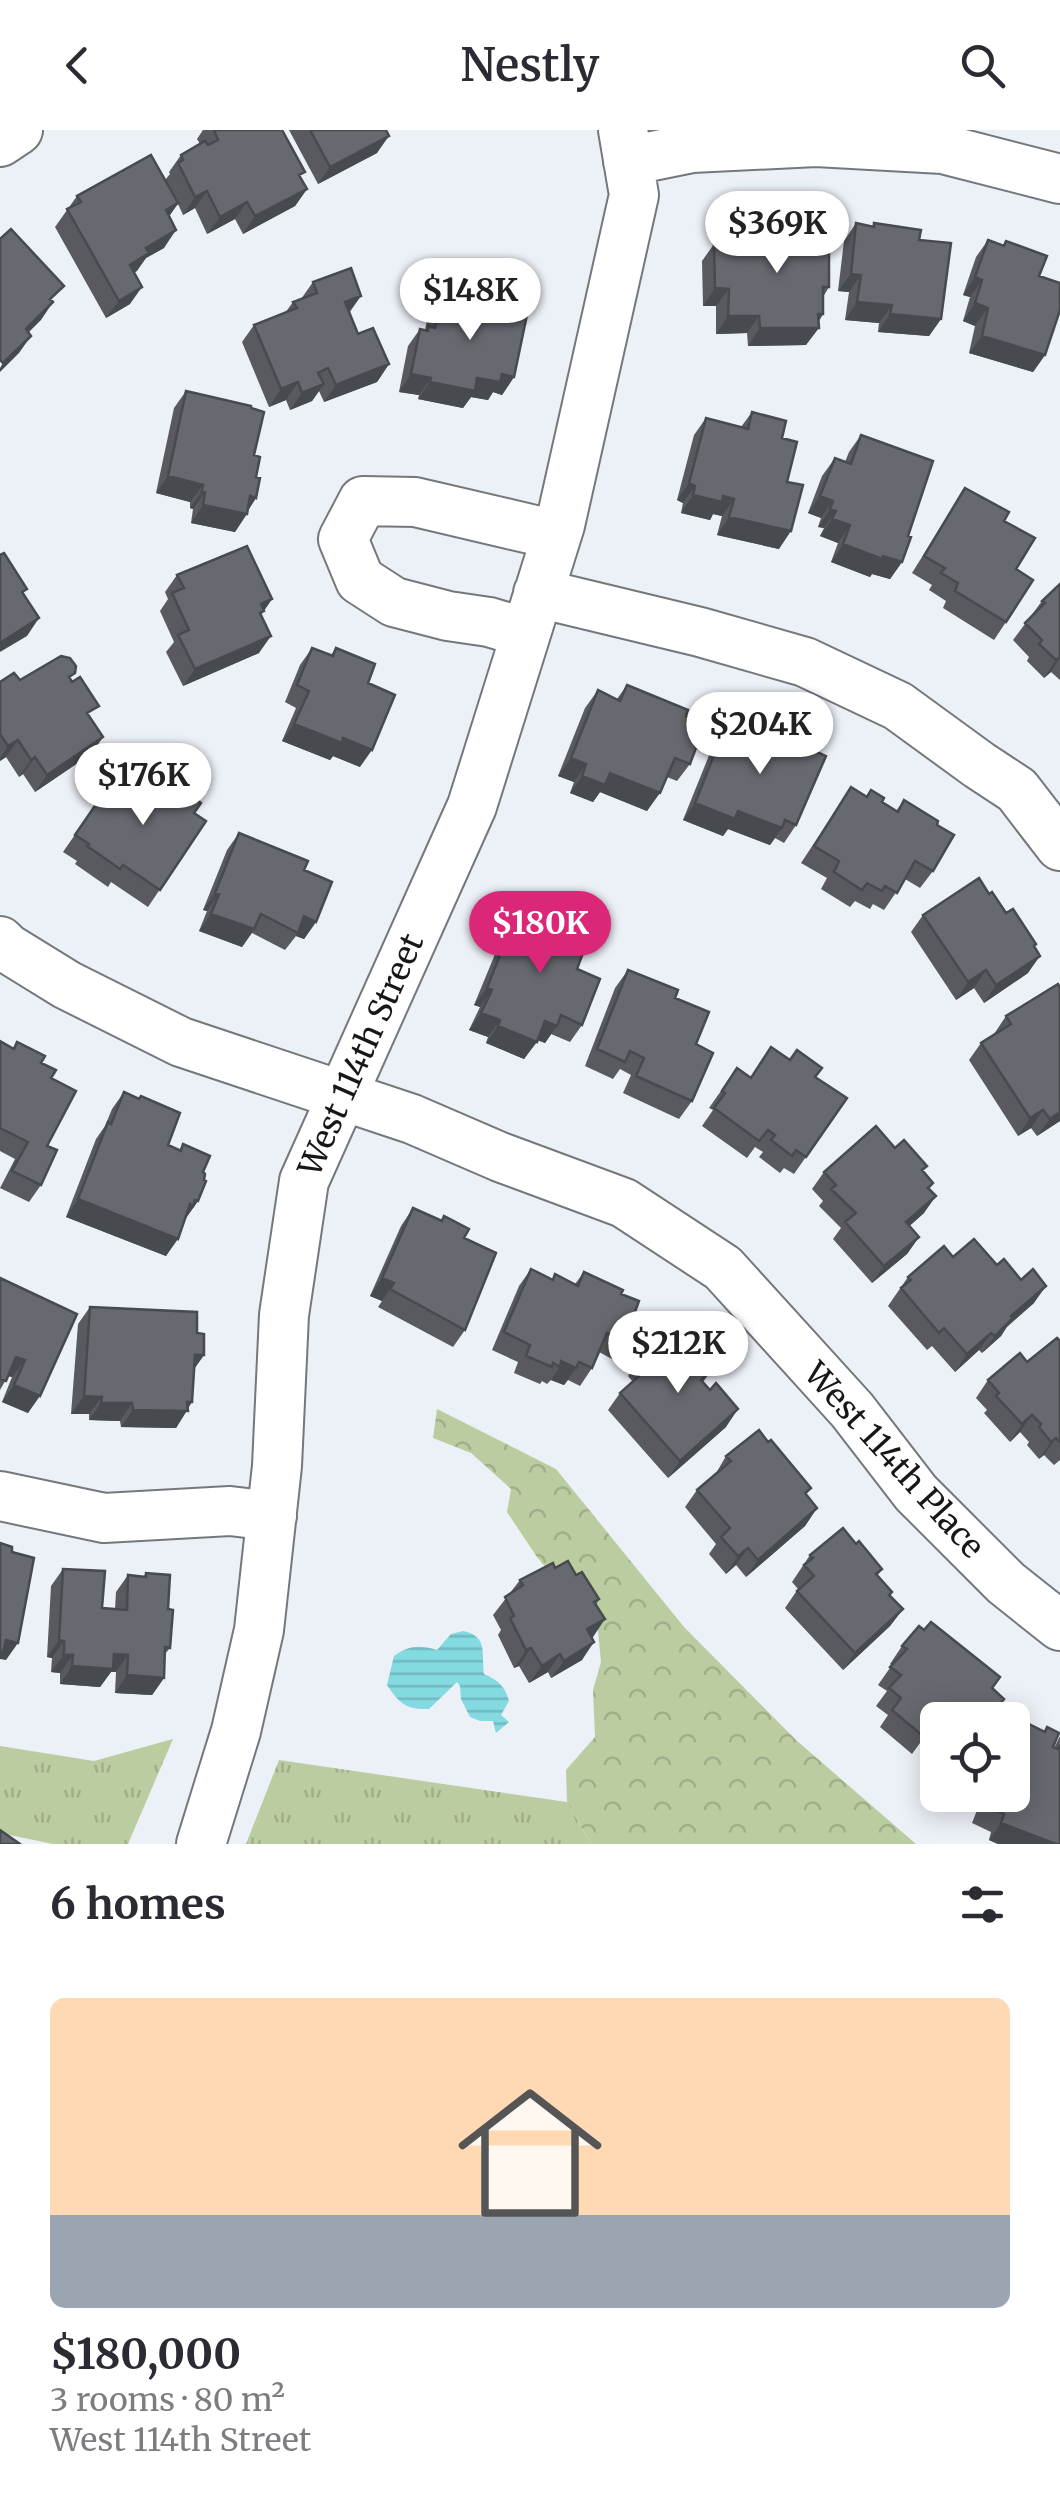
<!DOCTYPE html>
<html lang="en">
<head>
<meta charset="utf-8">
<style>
  body { margin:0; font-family:Merriweather,serif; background:#f7f7f7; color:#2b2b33; height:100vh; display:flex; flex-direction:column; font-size:38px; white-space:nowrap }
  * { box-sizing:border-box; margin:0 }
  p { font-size:32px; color:#7c7c81 }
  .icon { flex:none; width:55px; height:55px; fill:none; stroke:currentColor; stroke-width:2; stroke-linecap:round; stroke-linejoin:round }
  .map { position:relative; height:1714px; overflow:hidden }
  .side { display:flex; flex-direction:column; background:#fff; flex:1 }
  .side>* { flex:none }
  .fabs { position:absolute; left:920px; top:1572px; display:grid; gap:20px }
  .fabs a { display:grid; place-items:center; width:110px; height:110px; border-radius:15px; background:#fff; box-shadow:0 5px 25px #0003; font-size:50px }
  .price { position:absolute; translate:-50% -85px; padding:0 22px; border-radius:35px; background:#fff; color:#222; font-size:32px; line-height:65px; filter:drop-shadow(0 2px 5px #0008) }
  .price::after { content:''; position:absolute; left:50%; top:60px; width:30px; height:22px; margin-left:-15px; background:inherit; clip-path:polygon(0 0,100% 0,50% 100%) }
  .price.active { background:#db2777; color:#fff }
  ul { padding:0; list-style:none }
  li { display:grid; align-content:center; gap:20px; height:530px; padding:0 50px }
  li+li { border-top:2px solid #e1e1e2 }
  li span { display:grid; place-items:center; height:310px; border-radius:15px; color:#555 }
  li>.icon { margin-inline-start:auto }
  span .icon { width:180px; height:180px; fill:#fffc; stroke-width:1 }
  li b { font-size:42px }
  h2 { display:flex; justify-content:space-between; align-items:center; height:120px; padding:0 50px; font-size:42px }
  header { display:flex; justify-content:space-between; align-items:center; height:130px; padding:0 50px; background:#fff; font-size:45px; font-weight:600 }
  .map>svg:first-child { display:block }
  .grass { fill:url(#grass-tufts) }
  .forest { fill:url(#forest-crowns) }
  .water { fill:url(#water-rules) }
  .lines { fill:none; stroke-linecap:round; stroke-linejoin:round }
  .minor-casing { stroke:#74787d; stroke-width:52 }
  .minor { stroke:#fff; stroke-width:48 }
  .wall { fill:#585a5f }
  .shaded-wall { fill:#474a4e }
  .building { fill:#66696f; stroke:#474a4e; stroke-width:2.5 }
  .labels { text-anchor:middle; stroke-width:8; stroke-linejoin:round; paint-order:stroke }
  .street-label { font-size:32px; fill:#151719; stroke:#fff }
</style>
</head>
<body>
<header><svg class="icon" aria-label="back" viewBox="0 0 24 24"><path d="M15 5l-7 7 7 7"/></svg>Nestly<svg class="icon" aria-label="search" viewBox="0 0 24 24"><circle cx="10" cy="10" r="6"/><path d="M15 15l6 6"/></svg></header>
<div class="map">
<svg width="1060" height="1714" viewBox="0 0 1060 1714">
  <defs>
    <pattern id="grass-tufts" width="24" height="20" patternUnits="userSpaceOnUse" patternTransform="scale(2.5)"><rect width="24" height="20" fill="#bccca1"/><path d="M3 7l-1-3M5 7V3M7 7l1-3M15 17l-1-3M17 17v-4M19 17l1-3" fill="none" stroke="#a1ae8a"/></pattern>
    <pattern id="forest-crowns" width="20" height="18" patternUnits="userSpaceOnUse" patternTransform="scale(2.5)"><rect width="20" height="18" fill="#bccca1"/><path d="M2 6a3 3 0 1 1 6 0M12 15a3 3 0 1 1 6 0" fill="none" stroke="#a1ae8a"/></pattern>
    <pattern id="water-rules" width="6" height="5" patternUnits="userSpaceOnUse" patternTransform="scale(2.5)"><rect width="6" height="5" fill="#83dae0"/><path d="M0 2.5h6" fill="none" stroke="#70bac0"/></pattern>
  </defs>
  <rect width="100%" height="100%" fill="#ecf0f7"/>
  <path class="grass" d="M173 1609 128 1714H53L0 1703V1616L94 1631Z
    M279 1630 567 1672 591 1714H246Z"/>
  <path class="forest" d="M437 1279 556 1339 684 1497 796 1610 916 1714H591L567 1672 566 1640 595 1607 593 1560 601 1532 598 1501 537 1427 507 1382 511 1359 471 1323 433 1308Z"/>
  <path class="water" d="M463 1501C489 1506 481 1525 484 1544 498 1550 505 1556 509 1571L501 1585 509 1592 496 1603 493 1591H480L470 1587 461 1569 460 1556 457 1552 429 1579C406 1580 399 1573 387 1555L394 1526C409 1515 419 1515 437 1520L451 1504Z"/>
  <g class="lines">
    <defs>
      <path id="minor" d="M0 12 18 0
        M628 31 692 18 816 12 943 19 1060 49
        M538 463 700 502 805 532 898 576 979 635 1017 660 1060 716
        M526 503 489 492 448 486 394 472 360 450 343 409 363 371 415 372 556 405
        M0 811 7 818 67 855 181 912 412 989 500 1027 624 1073 723 1138 852 1280 916 1363 1006 1453 1060 1496
        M0 1366 104 1388 230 1381 272 1386
        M201 1714 236 1601 259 1500 277 1336 284 1185 304 1051 472 676 560 395 634 65 623 0"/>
    </defs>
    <use href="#minor" class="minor-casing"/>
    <use href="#minor" class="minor"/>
  </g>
  <path class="wall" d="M203 0H282L301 48 307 59 295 76 243 104 235 89 207 104 195 78 183 85 178 74 169 86 164 118 146 128 134 143 130 174 106 188 55 97 77 66 165 50 170 44 169 42 181 25 200 14 197 9Z
    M289 0H386L377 23 318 54Z
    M769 91 800 100 829 157 823 167V184L806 215 748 216 747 203 716 204V176H703L702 131 714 114H757V109Z
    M856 93 872 96 874 93 919 110 941 189 929 206 878 202 879 193 845 190 849 162 838 161 844 111Z
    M988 110 1003 115 1006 111 1039 146 1045 225 1033 242 969 223 975 196 963 191 970 167 963 165 976 127Z
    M313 152 349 182 358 204 389 234 377 252 324 272 319 261 312 271 290 280 286 270 269 277 242 212 254 195 285 183 293 172 301 169Z
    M441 163 514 247 502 265 493 262 488 270 471 267 463 278 418 269 419 265 399 262 408 216 420 199 425 200 429 180Z
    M186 261 254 325 256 368 235 402 191 393 193 379 190 378V372L156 363 174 278Z
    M752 282 782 308 787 352 779 419 717 405 722 386 713 384 710 390 681 383 683 373 677 370 694 305 706 288 741 297Z
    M861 305 908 406 902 432 890 449 872 444 870 447 831 432 838 413 820 406 824 398 818 397 821 388 808 383 822 346 835 328 845 332 849 322Z
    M965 358 1004 391 1016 439 1006 492 994 510 943 478 946 471 929 460 932 455 912 443Z
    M177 445 272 469 261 485 259 523 183 556 166 522 174 512 160 481 168 469 165 462Z
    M1060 454V550L1051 542 1044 548 1027 531 1029 527 1013 510 1042 471Z
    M312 518 331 525 336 518 368 553 360 637 333 626 330 630 282 611 296 578 285 572 300 535Z
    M71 549 90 588 103 607 91 624 35 662 23 644 19 647 6 627 0 631V552Z
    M627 555 686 586 690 634 677 651 667 647 647 681 600 662 593 672 570 663 574 652 558 646 585 578 598 560 617 569Z
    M726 595 751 607 755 603 766 609 772 601 796 695 784 713 775 708 770 715 728 699 723 706 683 690 714 613Z
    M851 657 866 666 871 660 882 672 896 681 904 670 937 695 933 741 920 758 905 749 884 780 873 774 870 779 855 771 850 777 821 759 827 748 801 733Z
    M99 670 105 674 194 683 206 691 148 777 111 752 108 757 75 734 77 731 63 722Z
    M239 703 304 740 316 792 304 809 296 806 285 820 252 803 242 817 199 801 207 781 203 780 227 720Z
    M989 764 1036 814 1028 843 984 873 974 858 956 870 911 802 923 785Z
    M549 774 565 803 577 839 582 895 570 912 551 904 545 913 537 910 524 929 486 913 488 907 469 900 480 877 474 875 505 800 517 782 537 791Z
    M628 840 675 868 696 914 692 971 679 989 623 963 631 945 620 939 613 949 585 936 615 858Z
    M1060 858V991L1037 1006 1031 998 1018 1006 969 930 981 913 994 904 1006 886Z
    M0 911 13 918 17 912 41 933 51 948 47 1016 41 1055 29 1072 0 1058 15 1029 0 1021Z
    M737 938 751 947H815L847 968 794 1044 784 1038 780 1043 759 1027 763 1022 755 1017 747 1028 702 996 713 980 709 978Z
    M124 962 139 969 141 966 168 1015 179 1020 183 1014 203 1042 198 1071 186 1088 166 1126 66 1087 96 1009 105 996 112 979Z
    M895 1018 923 1041 933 1053 929 1059 924 1083 909 1096 919 1107 907 1124 872 1153 833 1109 841 1098 819 1076 823 1071 812 1059 824 1042Z
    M413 1078 441 1090 444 1086 464 1108 465 1200 453 1217 378 1177 382 1171 370 1166 401 1096Z
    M953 1127 997 1135 1034 1173 1007 1197 1001 1206 982 1223 979 1220 955 1242 932 1216 927 1220 888 1176 908 1147Z
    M531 1139 552 1149 555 1144 575 1154 584 1142 621 1164 624 1212 612 1229 599 1222 592 1238 580 1256 568 1250 564 1255 551 1250 547 1254 542 1251 540 1254 514 1243 518 1232 492 1220 519 1156Z
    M0 1148 77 1184 28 1283 2 1272 12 1247 8 1246 0 1260Z
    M90 1177 197 1203 204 1225 194 1239 188 1279 176 1298 121 1297 120 1291 89 1290V1284H71L78 1194Z
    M1060 1211V1330L1054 1335 1044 1325 1039 1329 1027 1315 1029 1312 1020 1302 1010 1312 984 1283 987 1280 976 1268 988 1250 1027 1232Z
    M662 1212 711 1241 703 1252 726 1297 668 1348 608 1280 620 1263 633 1252 628 1246 634 1237 633 1236 645 1218Z
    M768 1312 811 1358 806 1365 817 1378 805 1396 746 1447 736 1435 726 1444 709 1424 716 1414 685 1377 697 1360 715 1345 726 1326Z
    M856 1414 882 1439 878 1445 890 1466 903 1479 890 1496 843 1540 785 1478 798 1459 792 1452 810 1425Z
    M555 1438 576 1445 599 1469 596 1475 593 1507 582 1530 551 1548 548 1542 529 1553 519 1536 514 1538 498 1505 501 1500 493 1485 520 1450Z
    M63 1439 102 1478 115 1479 116 1462 128 1445 143 1447 146 1443 168 1479 170 1518 165 1524 164 1548 152 1565 115 1563 116 1542H111L100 1557 60 1554V1543L51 1542 52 1528 47 1527 51 1456Z
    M919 1496 938 1590V1627L920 1613 912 1624 880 1597 888 1585 876 1576 887 1561 878 1555 892 1535 890 1534 902 1516Z
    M1019 1589 1054 1618 1060 1606V1714H998L989 1710 991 1702 972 1693 983 1665H1012V1598Z"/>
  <path class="shaded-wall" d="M389 6 377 23 318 54 330 37Z
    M307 59 295 76 243 104 255 86Z
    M207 61 195 78 183 85 195 67Z
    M247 72 235 89 207 104 220 87Z
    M178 73 166 91V80Z
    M176 100 164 118 146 128 137 141 118 153 130 135 146 118Z
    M851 144 861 145 849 162 838 161Z
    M975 147 982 150 970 167 963 165Z
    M142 157 130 174 106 188 119 171Z
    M715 158 729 159 716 176H703Z
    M361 166 349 183 345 172Z
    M53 172 41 190 14 217 26 199Z
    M857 172 892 175 879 193 845 190Z
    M975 173 988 178 975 196 963 191Z
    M818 184H823L813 198H819L806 215 748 216 760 198Z
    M890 184 941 189 929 206 878 202Z
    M728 186H759L747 203 716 204Z
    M31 206 19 223 0 242V238L3 233Z
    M982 206 1045 225 1033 242 969 223Z
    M389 234 377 252 324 272 336 255Z
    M411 244 431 248 419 265 399 262Z
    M502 244 514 247 502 265 493 262 488 270 471 267 463 278 418 269 430 252 477 248Z
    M298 252 286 270 269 277 281 259Z
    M324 254 312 271 290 280 302 263Z
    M168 346 203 355 190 372 156 363Z
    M689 353 695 356 683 373 677 370Z
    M202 361 205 362 193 379 190 378Z
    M693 365 723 366 734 369 722 386 713 384 710 390 681 383Z
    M250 366 256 368 245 384H247L235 402 191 393 203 375Z
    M820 366 833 371 821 388 808 383Z
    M830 379 836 381 824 398 818 397Z
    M729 387 791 401 779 419 717 405Z
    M832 389 850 395 838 413 820 406Z
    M843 414 883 426 902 432 890 449 872 444 870 447 831 432Z
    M272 469 252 498 261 474Z
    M39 488 27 506 0 522V513Z
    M271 506 259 523 183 556 195 539Z
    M1060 527 1051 542 1044 548 1056 530Z
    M294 594 343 608 372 620 360 637 333 626 330 630 282 611Z
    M103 607 91 624 35 662 47 645Z
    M18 610 6 627 0 631V628L8 616Z
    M35 627 23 644 19 647 31 630Z
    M571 628 586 634 574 652 558 646Z
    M610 643 660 663 647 681 600 662 593 672 570 663 582 646Z
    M695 673 738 681 782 698 770 715 728 699 723 706 683 690Z
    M215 763 219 764 207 781 203 780Z
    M211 784 254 799 242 817 199 801Z
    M304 786 316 792 304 809 296 806Z
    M1040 826 1028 843 984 873 996 855Z
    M986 840 974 858 956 870 968 852Z
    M487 858 492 860 480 877 474 875Z
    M481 883 500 890 488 907 469 900Z
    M545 891 557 896 545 913 533 908Z
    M498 896 537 912 524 929 486 913Z
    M1043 980 1031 998 1018 1006 1030 988Z
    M1060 982V991L1037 1006 1050 989Z
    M936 1066 924 1083 894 1110 906 1092Z
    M78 1069 178 1109 166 1126 66 1087Z
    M195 1070 198 1071 186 1088 190 1074Z
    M919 1107 907 1124 872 1153 884 1136Z
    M382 1148 394 1153 382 1171 370 1166Z
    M1046 1156 1034 1173 1007 1196 1001 1206 982 1223 1011 1186Z
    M991 1203 979 1220 955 1242 967 1224Z
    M195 1225H204L192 1242Z
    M16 1227 25 1230 12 1247 4 1245Z
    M561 1231 576 1238 564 1255 551 1250 560 1237Z
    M14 1255 40 1266 28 1283 2 1272Z
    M84 1266 102 1267 89 1284H71Z
    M187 1272H192L176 1298 121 1297 133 1280Z
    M101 1273H132L120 1291 89 1290Z
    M738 1279 726 1297 668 1348 680 1331Z
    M1032 1285 1020 1302 1010 1312 1022 1294Z
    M1056 1308 1044 1325 1039 1329 1051 1312Z
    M817 1378 805 1396 746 1447 758 1430Z
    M748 1418 736 1435 726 1444 738 1426Z
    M903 1479 890 1496 843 1540 855 1523Z
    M605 1489 593 1507 575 1517 587 1499Z
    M6 1510 18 1513 6 1530 0 1529V1519Z
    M59 1510 64 1511 52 1528 47 1527Z
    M594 1512 582 1530 551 1548 564 1531Z
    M531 1518 519 1536 514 1538 526 1520Z
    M114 1524 128 1525 116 1542H111L100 1557 60 1554 72 1536Z
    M560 1524 548 1542 529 1553 542 1536Z
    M64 1525H73L60 1543 51 1542Z
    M127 1545 164 1548 152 1565 115 1563Z
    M1001 1693 1056 1714H998L989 1710Z"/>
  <path class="building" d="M214 0H282L305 42 299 45 307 59 255 86 247 72 220 87 207 61 195 67 178 33 183 30 181 25 205 11 208 15 218 10Z
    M310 0H386L389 6 330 37Z
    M151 25 178 73 166 80 176 100 146 118 149 123 130 135 142 157 119 171 67 79 81 72 77 66Z
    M769 91H800V100H829V157H823V184H818L819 198H760L759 186H728L729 159 715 158 714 114 769 115Z
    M856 93 874 97V93L921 100 919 110 951 113 941 189 890 184 892 175 857 172 861 145 851 144Z
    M11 99 64 156 50 169 53 172 26 199 31 206 3 233 0 230V109Z
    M988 110 1004 116 1006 111 1047 126 1039 146 1060 153V180L1045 225 982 206 988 178 975 173 982 150 975 147Z
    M351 138 361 166 345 172 358 204 373 198 389 234 336 255 328 238 318 243 324 254 302 263 298 252 281 259 254 195 297 178 293 172 317 163 313 152Z
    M441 163 528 180 514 247 502 244 500 252 477 248 475 261 430 252 431 248 411 244 420 199 428 201V196L435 198Z
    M186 261 251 276V278L264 282 254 325 260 327 256 347 260 348 256 368 250 366 247 384 203 375 205 362 202 361 203 355 168 346Z
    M752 282 786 291 782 308 797 312 787 352 803 355 791 401 729 387 734 369 723 366 722 372 693 365 695 356 689 353 706 288 748 299Z
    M861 305 933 331 908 406 911 407 902 432 883 426 882 429 843 414 850 395 832 389 836 381 830 379 833 371 820 366 835 328 851 334Z
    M965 358 1009 382 1004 391 1035 408 1016 439 1033 450 1006 492 955 461 958 453 941 443 945 438 924 426Z
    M247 416 272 469 261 474 264 481 260 483 271 506 195 539 178 505 189 500 172 463 184 458 177 445Z
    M4 423 27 459 22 462 39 488 0 513V425Z
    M1060 454V527L1056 530 1039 514 1042 510 1025 493 1045 473 1042 471Z
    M312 518 333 526 336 518 375 534 368 553 395 565 372 620 343 608 342 613 294 594 309 561 297 555Z
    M61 526 70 528 76 536 75 543 69 547 72 552 80 547 99 576 87 583 103 607 47 645 35 627 31 630 18 610 8 616 0 604V552L14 543 20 550Z
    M627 555 688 580 686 586 705 594 690 634 675 628 660 663 610 643 605 655 582 646 586 634 571 628 598 560 620 571Z
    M726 595 752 608 755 603 769 610 772 601 826 626 796 695 785 690 782 698 738 681 735 689 695 673Z
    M131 636 174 667 180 658 201 673 194 683 206 691 160 760 123 735 120 739 87 716 89 714 75 705 99 670 105 674Z
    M851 657 867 667 871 660 884 668 882 672 898 682 904 670 938 691 937 695 954 705 933 741 915 731 897 763 885 756 882 761 867 753 862 760 834 742 839 731 814 716Z
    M239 703 308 731 304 740 332 752 316 792 304 786 298 803 261 784 254 799 211 784 219 764 215 763Z
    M979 748 989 764 992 762 1006 783 1013 779 1036 814 1034 816 1040 826 996 855 986 840 968 852 923 785Z
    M549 774 574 784 565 803 587 812 577 839 600 849 582 895 561 885 557 896 545 891 537 912 498 896 500 890 481 883 492 860 487 858 517 782 541 793Z
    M628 840 678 860 675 868 709 882 696 914 713 923 692 971 636 946 644 928 630 921 625 932 597 919Z
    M1058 854 1060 858V982L1050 989 1043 980 1030 988 981 913 1011 894 1006 886Z
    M0 911 14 919 17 912 45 926 41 933 56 940 51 948 76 961 47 1016 57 1020 41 1055 12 1041 28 1012 0 998Z
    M771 917 790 930 797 920 822 938 815 947 847 968 806 1027 796 1020 792 1026 771 1010 775 1005 768 1000 759 1011 714 978 725 963 722 961 737 938 751 948Z
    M124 962 139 969 141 966 180 983 168 1015 181 1021 183 1014 210 1026 203 1042 205 1044 204 1050 206 1051 198 1071 195 1070 193 1076 190 1074 178 1109 78 1069 108 992 111 994Z
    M876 996 895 1018 904 1010 927 1036 922 1040 933 1053 928 1058 936 1066 906 1092 919 1107 884 1136 845 1092 856 1083 831 1059 836 1055 824 1042Z
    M413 1078 442 1091 444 1086 469 1099 464 1108 496 1123 465 1200 390 1159 394 1153 382 1148Z
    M974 1109 997 1135 1004 1129 1021 1150 1033 1139 1046 1156 1011 1186 1013 1188 995 1206 991 1203 967 1224 944 1198 939 1203 901 1158 911 1150 908 1147 944 1116 953 1127Z
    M531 1139 553 1150 555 1144 578 1156 584 1142 623 1160 621 1164 639 1171 624 1212 607 1203 592 1238 579 1232 576 1238 561 1231 560 1237 553 1233 552 1237 526 1226 530 1215 504 1202Z
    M0 1148 77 1184 40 1266 14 1255 25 1230 16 1227 6 1251 0 1249Z
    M90 1177 197 1182V1203L204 1204V1225H195L192 1272H187L188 1281 133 1280 132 1273H101L102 1267 84 1266Z
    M675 1200 711 1241 701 1250 710 1260 716 1253 738 1279 680 1331 620 1263 648 1238 640 1229 648 1222 645 1218 658 1207 662 1212Z
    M1057 1208 1060 1211V1312L1056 1308 1051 1312 1039 1297 1041 1294 1032 1285 1022 1294 996 1266 999 1263 988 1250 1020 1223 1027 1232Z
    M759 1300 768 1312 771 1310 811 1358 805 1363 817 1378 758 1430 748 1418 738 1426 721 1407 730 1398 697 1360 731 1331 726 1326Z
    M843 1398 856 1414 859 1411 882 1439 876 1444 892 1462 889 1465 903 1479 855 1523 797 1461 814 1446 804 1435 813 1428 810 1425Z
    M0 1413 12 1417V1422L34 1428 18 1513 6 1510 3 1523 0 1522Z
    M568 1431 576 1445 582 1442 599 1469 594 1472 605 1489 587 1499 594 1512 564 1531 560 1524 542 1536 531 1518 526 1520 510 1488 514 1486 505 1467 523 1455 520 1450 553 1433 555 1438Z
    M63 1439 105 1441 102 1478 127 1480 128 1445 146 1447V1443L170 1445 168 1479 173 1480 170 1518 165 1517 164 1548 127 1545 128 1525 114 1524 113 1539 72 1536 73 1525H64V1511L59 1510Z
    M931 1492 1000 1547 992 1558 1004 1569 986 1590H938V1600L932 1596 924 1607 892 1580 901 1568 889 1558 901 1545 890 1537 907 1519 902 1516 919 1496 924 1500Z
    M1019 1589 1045 1602 1047 1597 1059 1603 1053 1617 1058 1619 1060 1615V1714H1056L1001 1693 1004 1684 984 1676 988 1665H1012V1605Z
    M0 1700 20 1714H0Z"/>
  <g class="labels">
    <g class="street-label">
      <text transform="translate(361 925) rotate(-66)" y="11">West 114th Street</text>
      <text transform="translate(894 1330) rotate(48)" y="11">West 114th Place</text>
    </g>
  </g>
</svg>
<div class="fabs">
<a><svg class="icon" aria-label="locate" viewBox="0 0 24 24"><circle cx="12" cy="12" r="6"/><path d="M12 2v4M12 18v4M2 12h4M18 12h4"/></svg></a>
</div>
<b class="price" style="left:777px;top:146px">$369K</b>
<b class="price" style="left:470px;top:213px">$148K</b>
<b class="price" style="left:760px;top:647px">$204K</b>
<b class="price" style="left:143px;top:698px">$176K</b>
<b class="price active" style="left:540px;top:846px">$180K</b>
<b class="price" style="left:678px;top:1266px">$212K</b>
</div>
<section class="side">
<h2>6 homes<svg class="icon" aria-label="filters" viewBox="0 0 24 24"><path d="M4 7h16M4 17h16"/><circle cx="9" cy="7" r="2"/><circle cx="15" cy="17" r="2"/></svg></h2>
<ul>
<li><span style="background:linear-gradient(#ffd9b3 70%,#9aa5b1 0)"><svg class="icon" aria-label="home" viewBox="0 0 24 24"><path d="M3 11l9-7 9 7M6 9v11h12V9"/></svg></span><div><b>$180,000</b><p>3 rooms · 80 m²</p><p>West 114th Street</p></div></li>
</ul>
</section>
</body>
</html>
